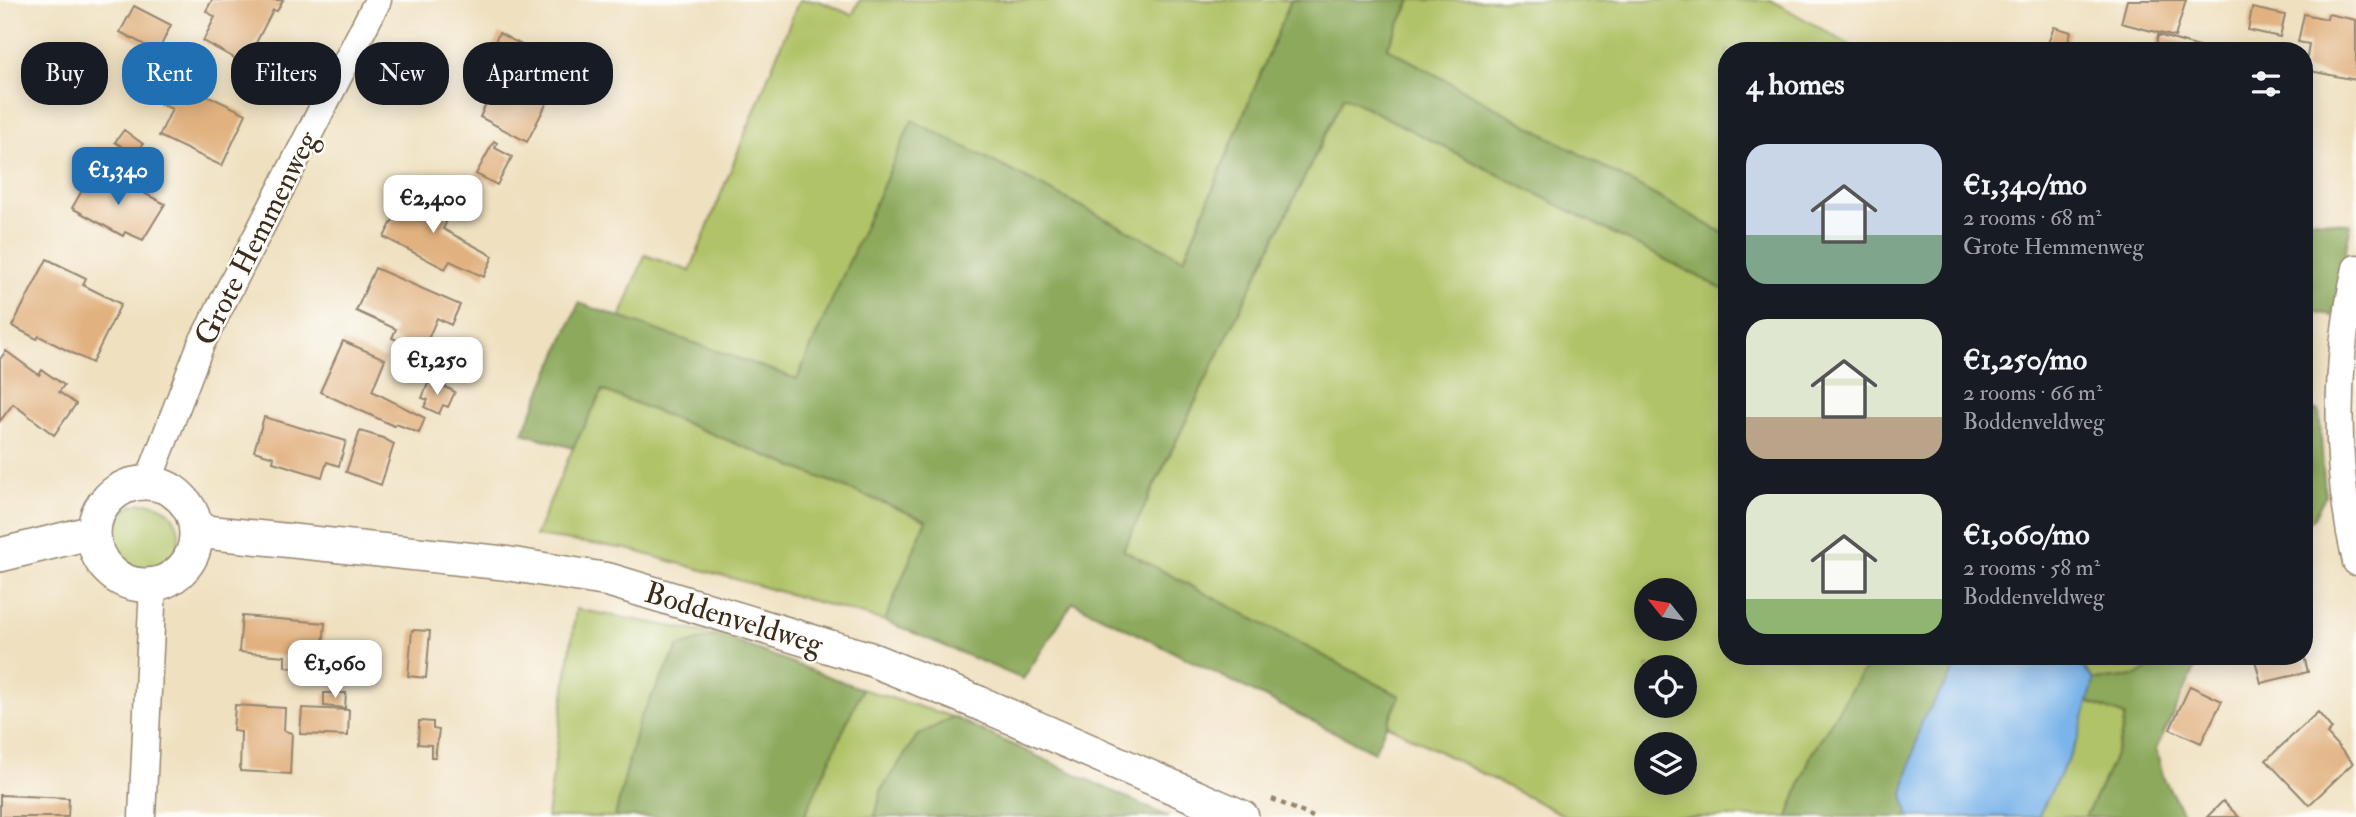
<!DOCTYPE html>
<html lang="en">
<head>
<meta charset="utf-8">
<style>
  body { margin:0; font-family:"IM FELL Double Pica",serif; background:#242831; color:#f1f3f6; height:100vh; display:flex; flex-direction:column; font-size:26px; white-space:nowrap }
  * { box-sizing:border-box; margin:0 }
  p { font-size:23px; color:#9ea1a6 }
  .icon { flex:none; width:38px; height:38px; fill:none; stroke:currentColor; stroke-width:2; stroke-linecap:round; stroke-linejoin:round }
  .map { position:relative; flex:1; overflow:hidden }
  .details { position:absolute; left:1718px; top:42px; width:595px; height:623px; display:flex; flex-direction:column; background:#171b24; border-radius:28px; box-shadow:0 4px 18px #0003 }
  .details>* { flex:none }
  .guide { position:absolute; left:21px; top:42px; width:665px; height:63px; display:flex; gap:14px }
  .needle { width:46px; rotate:300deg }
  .buttons { position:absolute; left:1634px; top:578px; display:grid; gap:14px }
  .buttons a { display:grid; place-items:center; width:63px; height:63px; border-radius:50%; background:#171b24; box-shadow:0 4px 18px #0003; font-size:35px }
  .price { position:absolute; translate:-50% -60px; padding:0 16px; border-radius:14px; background:#fff; color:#222; font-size:23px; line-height:46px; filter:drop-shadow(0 2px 4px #0008) }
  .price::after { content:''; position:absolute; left:50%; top:42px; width:21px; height:16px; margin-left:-10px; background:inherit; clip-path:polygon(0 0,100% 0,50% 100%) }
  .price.selected { background:#1f6fb2; color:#fff }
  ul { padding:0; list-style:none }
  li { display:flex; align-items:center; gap:21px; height:175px; padding:0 28px }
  li span { display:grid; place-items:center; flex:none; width:196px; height:140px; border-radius:21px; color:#555 }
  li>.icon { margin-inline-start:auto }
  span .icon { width:84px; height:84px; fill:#fffc; stroke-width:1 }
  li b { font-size:30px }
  h2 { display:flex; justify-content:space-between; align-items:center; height:84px; padding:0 28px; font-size:30px }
  .chip { padding:0 24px; border-radius:28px; background:#171b24; box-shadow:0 4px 18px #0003; font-size:24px; line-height:63px }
  .chip.selected { background:#1f6fb2; color:#fff }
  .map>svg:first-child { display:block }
  .green { fill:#b0c367; stroke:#767642; stroke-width:2; fill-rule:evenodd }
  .forest { fill:#8ca95c; stroke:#646a3d; stroke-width:2 }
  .water { fill:#7ab4ea; stroke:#5a6f84; stroke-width:2 }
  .building { fill:#e1b17f }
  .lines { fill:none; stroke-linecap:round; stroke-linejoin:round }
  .minor-casing { stroke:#95856f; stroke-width:29 }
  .tertiary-casing { stroke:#95856f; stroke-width:36 }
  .path { stroke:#95856f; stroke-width:4.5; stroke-dasharray:5 5; stroke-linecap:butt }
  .minor { stroke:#fff; stroke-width:26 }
  .tertiary { stroke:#fff; stroke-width:33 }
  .labels { text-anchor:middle; stroke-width:5; stroke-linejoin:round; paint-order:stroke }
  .street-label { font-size:30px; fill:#3b2a1e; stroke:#fdfcf7 }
</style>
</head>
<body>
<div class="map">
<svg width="2356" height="817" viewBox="0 0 2356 817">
  <rect width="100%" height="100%" fill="#fdfcf7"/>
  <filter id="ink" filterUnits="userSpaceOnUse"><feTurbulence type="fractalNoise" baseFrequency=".0143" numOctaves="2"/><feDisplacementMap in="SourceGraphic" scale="14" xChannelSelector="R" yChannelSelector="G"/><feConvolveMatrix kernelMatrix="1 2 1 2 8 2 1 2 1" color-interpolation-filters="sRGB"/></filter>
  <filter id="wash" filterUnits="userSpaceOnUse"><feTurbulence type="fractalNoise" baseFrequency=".00686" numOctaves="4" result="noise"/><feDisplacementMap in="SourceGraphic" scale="28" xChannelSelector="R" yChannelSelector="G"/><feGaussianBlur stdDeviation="1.57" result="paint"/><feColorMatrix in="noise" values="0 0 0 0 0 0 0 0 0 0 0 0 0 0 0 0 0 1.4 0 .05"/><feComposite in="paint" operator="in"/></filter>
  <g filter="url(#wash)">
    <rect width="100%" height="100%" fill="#efe0c0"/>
    <path class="green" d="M799 0H817L852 15 860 0H1291L1184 259 912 121 797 379 620 318 645 255 690 271Z
      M1411 0H1771L1860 51H1727V235L1387 48Z
      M1344 96 1727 291V656H1877L1860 675 1811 755 1788 817H1567L1387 725 1400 696 1123 551ZM1647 590H1685V628H1647ZM1647 667H1685V705H1647ZM1647 744H1685V782H1647Z
      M602 390 926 520 885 621 627 549 535 536 573 448Z
      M113 536a33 33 0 1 1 66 0a33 33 0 1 1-66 0Z
      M576 609 718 635 678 647 639 720 615 817H547Z
      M2074 656H2166L2137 676 2094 680Z
      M862 689 953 717 917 736 882 789 875 817H804Z
      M2088 702 2125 716C2120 753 2102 784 2085 817H2038L2078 739Z"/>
    <path class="forest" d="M1291 0H1411L1387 48 1727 235V291L1344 96 1123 550 1400 696 1374 752 1073 602 1023 679 885 621 926 520 603 390 573 448 523 433 579 303 797 379 912 120 1184 259Z
      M2305 219 2351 224 2333 316 2305 309Z
      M2305 409 2319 411 2325 496 2313 519 2305 524Z
      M718 635 862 689 804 817H615L639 720 679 647Z
      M1877 656H1964L1921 722 1903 794 1909 817H1788L1811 755 1860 675Z
      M2166 656H2201L2156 749 2164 779 2185 817H2085C2102 784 2120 753 2125 716L2088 702 2094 680 2137 676Z
      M953 717 1168 817H875L882 789 917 736Z"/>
    <path class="water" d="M1964 656H2074L2094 680 2078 739 2038 817H1909L1903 794 1921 722Z"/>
    <g id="blocks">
      <path class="building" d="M212 0H283L277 11 273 10 245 64 203 41 215 17 206 11Z
        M2127 0H2186L2175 37 2121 23Z
        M134 6 171 25 158 52 120 32Z
        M2252 8 2285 15 2280 37 2248 30Z
        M2304 14 2327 19 2328 14 2356 20V80L2305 70 2309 44 2298 42Z
        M2054 27 2071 32 2065 51 2046 49Z
        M499 33 541 55 538 61 547 66 553 55 573 65 563 84 558 81 527 142 480 117 486 104 473 98 488 68 483 66Z
        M2158 35 2199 47 2198 51H2155Z
        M169 77 246 114 222 166 159 136 172 109 157 102Z
        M124 130 143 144 135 155 115 142Z
        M494 141 497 143 495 148 512 157 497 185 476 174Z
        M92 173 120 188 123 182 165 204 143 240 125 232 123 236 72 208Z
        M409 188 452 210 443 229 493 256 484 277 450 261 445 269 384 237Z
        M47 259 86 278 83 285 121 304 92 363 39 336 37 339 12 326Z
        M375 268 460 305 451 325 437 318 423 351 392 338 396 329 356 311Z
        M343 341 385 359 372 391 425 418 419 433 396 424 394 426 320 392Z
        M6 351 39 375 42 370 64 385 59 392 76 404 54 435 13 404 0 421V359Z
        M430 379 455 392 448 407 443 405 439 414 424 407 428 400 422 398Z
        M264 417 346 441 339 466 327 462 322 477 273 462 274 457 254 451Z
        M360 431 383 438 394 444 381 485 346 472Z
        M242 616 325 623 321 670 285 667V656L239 652Z
        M412 630 430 631 426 678 408 676Z
        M2254 656H2304L2308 672 2261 683Z
        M2190 686 2222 701 2201 743 2170 729Z
        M324 693H346L345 708 324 706Z
        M235 705 285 708 284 731 292 733 290 774 240 771 241 732 233 731Z
        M302 708 349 710 348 736 300 734Z
        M2318 712 2332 729 2327 734 2353 763 2309 805 2266 760Z
        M419 721 433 722V729L439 730 435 757H431V745L418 744Z
        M0 795 69 798 68 817H0Z
        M2223 801 2239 817H2207Z"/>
    </g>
  </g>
  <g filter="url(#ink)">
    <use href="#blocks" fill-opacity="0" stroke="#95856f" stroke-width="2"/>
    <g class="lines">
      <defs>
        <path id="minor" d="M2356 268C2334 364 2334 466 2356 562
          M148 482 201 344 378 0
          M142 817 153 585"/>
        <path id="tertiary" d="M94 534a51 51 0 1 1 102 0a51 51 0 1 1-102 0Z
          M196 531 504 563 609 580 870 659 979 703 1242 817
          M0 555 93 532"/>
      </defs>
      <use href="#minor" class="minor-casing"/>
      <use href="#tertiary" class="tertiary-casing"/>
      <path class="path" d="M1272 799 1313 817"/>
      <use href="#minor" class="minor"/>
      <use href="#tertiary" class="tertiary"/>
    </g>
  </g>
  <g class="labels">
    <g class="street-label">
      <text transform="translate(256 238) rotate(-63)" y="10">Grote Hemmenweg</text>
      <text transform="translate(734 618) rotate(17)" y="10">Boddenveldweg</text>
    </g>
  </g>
</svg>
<div class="buttons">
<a><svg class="needle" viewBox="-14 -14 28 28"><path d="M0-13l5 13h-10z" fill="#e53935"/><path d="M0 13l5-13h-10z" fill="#9ea1a6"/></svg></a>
<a><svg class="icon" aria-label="locate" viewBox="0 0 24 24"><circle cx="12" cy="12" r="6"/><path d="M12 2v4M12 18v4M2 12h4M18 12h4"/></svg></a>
<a><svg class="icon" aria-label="layers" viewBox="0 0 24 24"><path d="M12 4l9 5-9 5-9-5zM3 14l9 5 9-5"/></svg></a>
</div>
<b class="price selected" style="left:118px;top:207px">€1,340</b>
<b class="price" style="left:433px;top:235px">€2,400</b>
<b class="price" style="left:437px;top:397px">€1,250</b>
<b class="price" style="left:335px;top:700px">€1,060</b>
<div class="guide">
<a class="chip">Buy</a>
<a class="chip selected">Rent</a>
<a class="chip">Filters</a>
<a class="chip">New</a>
<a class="chip">Apartment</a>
</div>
<section class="details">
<h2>4 homes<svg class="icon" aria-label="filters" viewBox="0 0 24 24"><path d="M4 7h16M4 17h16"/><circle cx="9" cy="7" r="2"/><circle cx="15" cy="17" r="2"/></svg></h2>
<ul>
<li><span style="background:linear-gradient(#c9d6e8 65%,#7fa58c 0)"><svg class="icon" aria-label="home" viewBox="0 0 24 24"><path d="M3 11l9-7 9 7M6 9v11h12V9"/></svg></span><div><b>€1,340/mo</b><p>2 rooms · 68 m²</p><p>Grote Hemmenweg</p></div></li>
<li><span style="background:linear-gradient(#dfe7d0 70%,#b9a48a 0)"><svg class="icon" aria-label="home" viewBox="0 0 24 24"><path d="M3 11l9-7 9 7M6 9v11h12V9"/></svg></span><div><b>€1,250/mo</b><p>2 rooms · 66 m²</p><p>Boddenveldweg</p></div></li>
<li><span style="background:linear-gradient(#dfe7d0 75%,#8fb573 0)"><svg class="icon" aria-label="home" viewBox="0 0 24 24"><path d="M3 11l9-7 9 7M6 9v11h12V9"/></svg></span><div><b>€1,060/mo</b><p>2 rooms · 58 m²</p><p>Boddenveldweg</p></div></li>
</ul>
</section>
</div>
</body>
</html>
